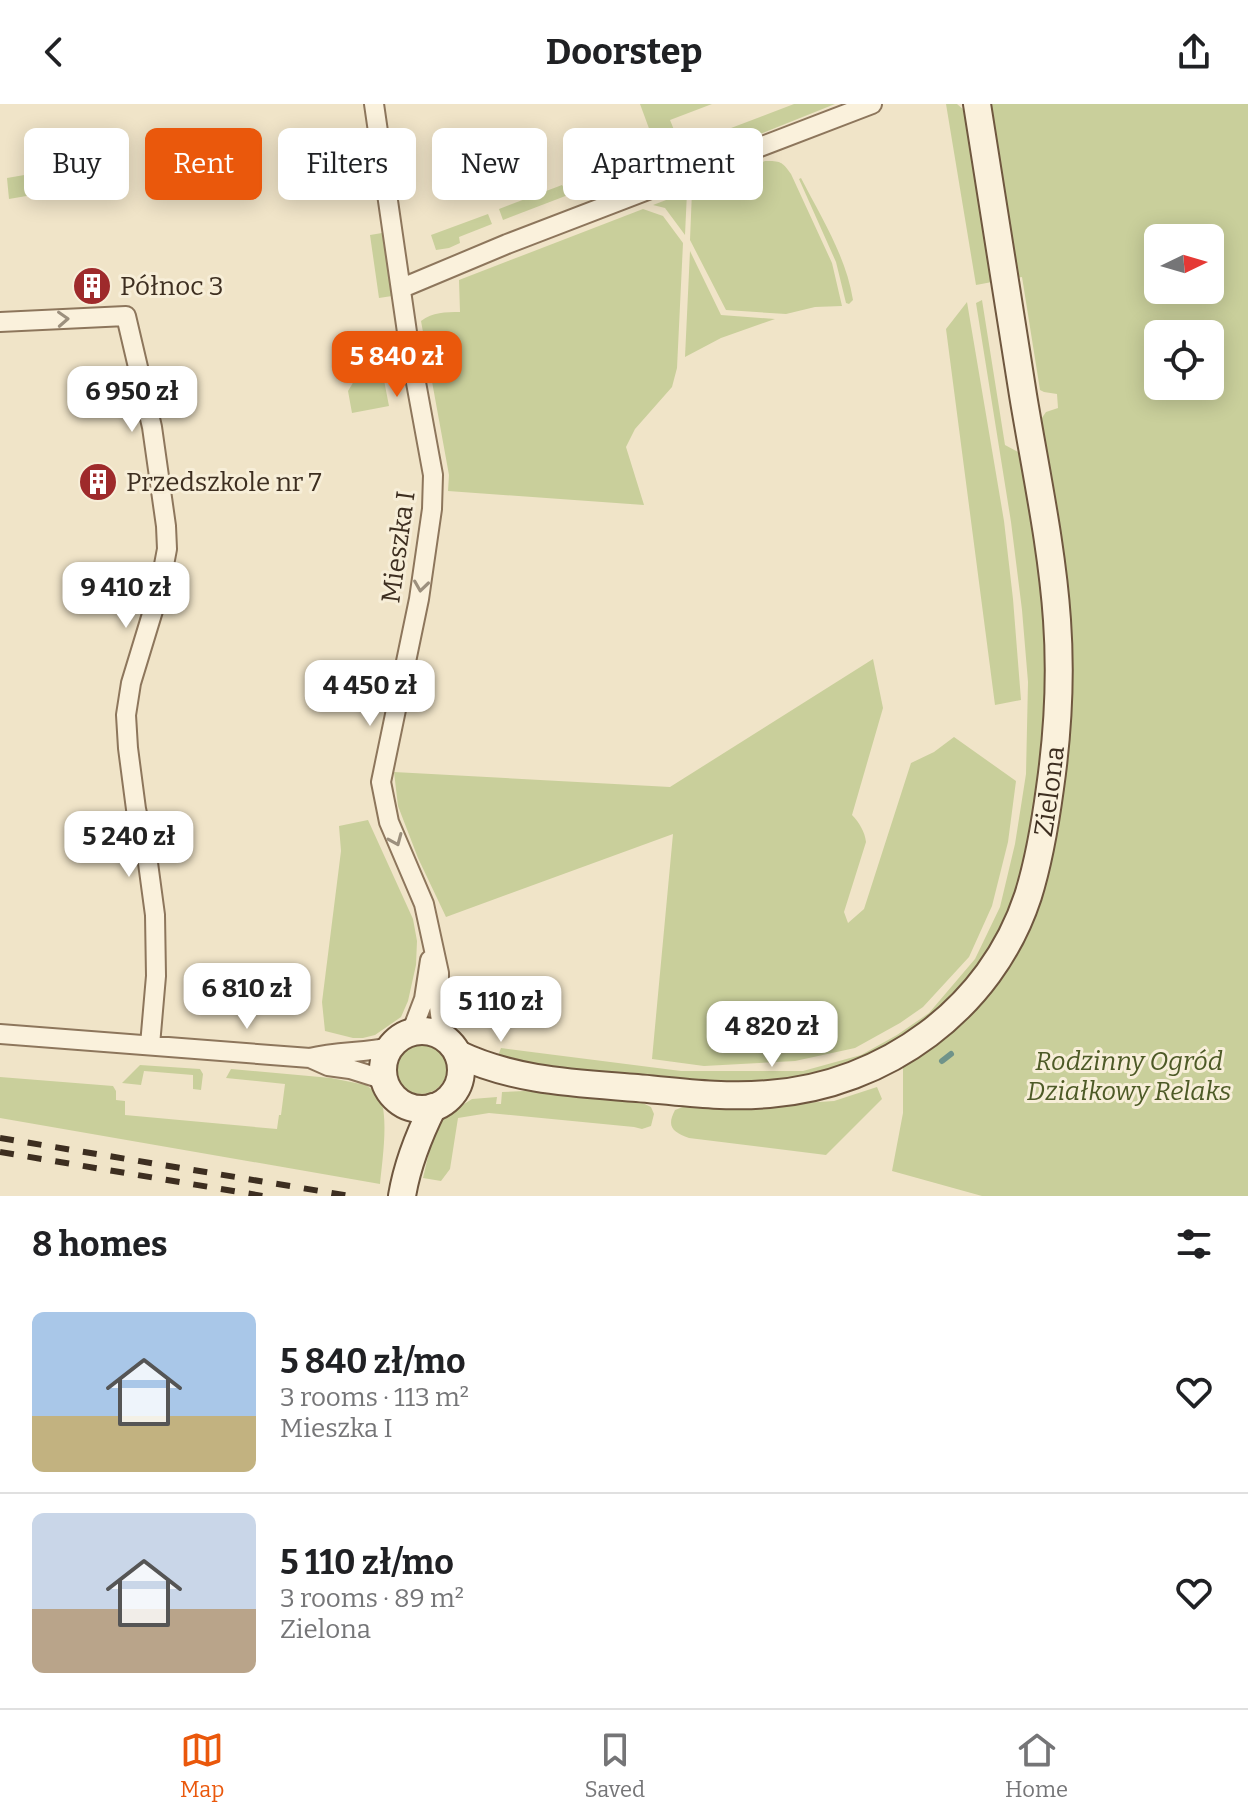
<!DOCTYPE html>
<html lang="en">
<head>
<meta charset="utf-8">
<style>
  body { margin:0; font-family:Bitter,serif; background:#f2f2f2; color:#202124; height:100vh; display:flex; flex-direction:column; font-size:30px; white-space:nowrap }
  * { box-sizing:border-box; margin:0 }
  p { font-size:26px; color:#757577 }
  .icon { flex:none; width:44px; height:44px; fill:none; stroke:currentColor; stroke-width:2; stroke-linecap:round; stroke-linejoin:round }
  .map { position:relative; height:1092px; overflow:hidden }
  .side { display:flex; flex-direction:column; background:#fff; flex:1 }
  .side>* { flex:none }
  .banner { position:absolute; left:24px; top:24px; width:800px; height:72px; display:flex; gap:16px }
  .needle { width:52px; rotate:85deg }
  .tools { position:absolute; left:1144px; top:120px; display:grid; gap:16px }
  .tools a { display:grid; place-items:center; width:80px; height:80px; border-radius:12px; background:#fff; box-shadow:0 4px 20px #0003; font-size:40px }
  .price { position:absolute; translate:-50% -68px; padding:0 18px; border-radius:16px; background:#fff; color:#222; font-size:26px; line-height:52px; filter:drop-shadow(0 2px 4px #0008) }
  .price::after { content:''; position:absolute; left:50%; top:48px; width:24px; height:18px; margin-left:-12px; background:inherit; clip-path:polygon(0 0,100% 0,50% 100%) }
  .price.selected { background:#ea580c; color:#fff }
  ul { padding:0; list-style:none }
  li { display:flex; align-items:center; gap:24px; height:200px; padding:0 32px }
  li+li { border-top:2px solid #e0e0e0 }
  li span { display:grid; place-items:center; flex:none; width:224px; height:160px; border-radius:12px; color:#555 }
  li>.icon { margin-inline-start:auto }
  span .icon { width:96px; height:96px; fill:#fffc; stroke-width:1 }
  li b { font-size:34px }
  h2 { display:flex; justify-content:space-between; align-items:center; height:96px; padding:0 32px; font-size:34px }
  .tag { padding:0 28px; border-radius:12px; background:#fff; box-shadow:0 4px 20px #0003; font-size:28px; line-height:72px }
  .tag.selected { background:#ea580c; color:#fff }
  header { display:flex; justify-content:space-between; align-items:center; height:104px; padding:0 32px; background:#fff; font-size:36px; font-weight:700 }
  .menu { display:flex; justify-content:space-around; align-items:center; height:112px; border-top:2px solid #e0e0e0; background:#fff; font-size:22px; color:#757577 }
  .menu a { display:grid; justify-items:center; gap:4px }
  .menu .selected { color:#ea580c }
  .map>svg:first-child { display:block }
  .green { fill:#c9cf9b; fill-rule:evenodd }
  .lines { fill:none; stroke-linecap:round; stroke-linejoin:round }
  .stream { stroke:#6f938a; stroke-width:6 }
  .street-casing { stroke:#8d765c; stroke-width:22 }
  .secondary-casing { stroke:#6f573f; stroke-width:30 }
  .street { stroke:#faf1dc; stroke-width:18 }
  .secondary { stroke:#faf1dc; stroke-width:26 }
  .rail { stroke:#3d2e20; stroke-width:6; stroke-dasharray:14 14; stroke-linecap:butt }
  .oneway { stroke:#9c907e }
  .labels { text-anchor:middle; stroke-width:6; stroke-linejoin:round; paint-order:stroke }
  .poi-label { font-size:26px; fill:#3d2e20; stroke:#f7eed8; text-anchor:start }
  .street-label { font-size:26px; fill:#3d2e20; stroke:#f7eed8 }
  .park-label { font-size:26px; font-style:italic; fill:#4d5a26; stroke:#f7eed8 }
</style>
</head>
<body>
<header><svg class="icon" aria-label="back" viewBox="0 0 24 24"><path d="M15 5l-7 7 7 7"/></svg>Doorstep<svg class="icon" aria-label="share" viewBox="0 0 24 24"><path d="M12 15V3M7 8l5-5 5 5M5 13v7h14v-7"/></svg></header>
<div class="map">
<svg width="1248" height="1092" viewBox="0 0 1248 1092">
  <rect width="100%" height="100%" fill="#f0e4c8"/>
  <path class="green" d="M640 0H712L670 16 681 43 794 0H835L680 62 662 66 648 57 642 47 654 38Z
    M946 0H957L964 6 992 178 976 181Z
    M988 0H1248V1092H982L892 1067 903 1009V962L929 946 949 929 990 887 1003 869 1036 805 1055 740 1070 616V529L1039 318 1046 308 1058 304 1057 290 1044 288 1040 286 1022 173 1016 174ZM1158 134H1210V186H1158ZM1158 230H1210V282H1158Z
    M765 57C780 57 782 57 791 70L832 159 842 202 815 203 786 210 726 206 690 136 692 87Z
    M619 59 621 61 620 70 578 88C573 85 571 81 573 75Z
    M36 69 38 90 9 95 7 74Z
    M801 74C821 113 846 152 853 196L849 200 846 199 836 158 799 75Z
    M562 81 568 91 503 116 499 105Z
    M687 88 685 131 665 104 653 101Z
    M643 105 663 112 683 139 677 264 672 283 635 325 626 343 644 401 448 387 449 371 421 217C433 208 445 208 460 208L459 176Z
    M488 110 492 120 459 133 460 139 449 144 436 146 431 131Z
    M382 129 392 192 379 194 370 131Z
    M690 147 721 211 775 215 721 234 685 253Z
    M982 196 1005 341 1022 350 1045 520 1048 565 1045 633 1037 708 1016 803 982 866 934 911 905 933 864 955 813 972 783 976 735 979 616 972 496 957 501 944 681 967H803L861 951 897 931 929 909 975 855 1000 803 1015 740 1026 670 1028 578 1022 506 1011 418 976 199Z
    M967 198 1004 417 1013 495 1021 596 995 601 946 225Z
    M383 271 389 302 352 309 348 287 354 277Z
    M873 555 883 604 852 711C859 718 865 728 866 738L844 808 848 819 864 805 911 659 934 648 954 633 1016 677 1008 738 992 802 969 853 923 903 900 919 855 944 795 957 704 962 652 955 673 730 446 813 418 754 398 702 394 668 670 683Z
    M368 716 413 815 417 837 416 861 408 897 401 913 375 931 363 934H353L325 927 322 898 341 747 339 722Z
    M395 964a26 26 0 1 1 52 0a26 26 0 1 1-52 0Z
    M140 961 200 965 203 970 201 986 193 985V971L144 967 141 981 122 979Z
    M231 965 331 974 366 981C371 985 378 988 380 994 389 1013 382 1059 380 1080L0 1014V973L113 982 116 987V996L125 997V1011L277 1025 279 1011H281L285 980 226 974Z
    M877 983 882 995 826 1051 689 1034C673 1028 666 1023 675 1006L693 999 789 1000 834 997Z
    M524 987C564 988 616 984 651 1003L654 1010 651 1022 642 1025 634 1023 489 1009 458 1014 450 1065 441 1077 423 1074 433 1031 442 1014 472 995 497 993 496 1000H501L502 988Z"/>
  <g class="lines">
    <path class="stream" d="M942 957 951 950"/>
    <defs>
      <path id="street" d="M374 0 408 235 433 371 432 405 419 495 381 678 389 718 424 800 439 869V902L443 933
        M402 184 507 140 872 0
        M0 218 126 212 152 323 166 422 167 445 159 487 131 579 126 611 128 644 136 705 148 759 155 811 156 872 150 941
        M411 929 424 895 430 856
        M0 930 310 954C337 947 364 949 391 943
        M310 954 328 962 350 965 385 976"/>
      <g id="secondary">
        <circle cx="422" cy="966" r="39"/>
        <path id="s1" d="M458 950C514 977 576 979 637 984 681 988 725 994 769 990 885 981 991 905 1028 792 1039 757 1045 721 1050 684 1058 628 1061 572 1057 516 1052 442 1035 364 1023 291 1008 194 993 97 977 0"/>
        <path d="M402 1092C407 1062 419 1031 433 1003"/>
      </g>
    </defs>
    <use href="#street" class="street-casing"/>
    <use href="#secondary" class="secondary-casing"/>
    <use href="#street" class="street"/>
    <use href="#secondary" class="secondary"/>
    <path class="rail" d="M0 1034 350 1092
      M0 1048 263 1092"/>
  </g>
  <defs><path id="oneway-chevron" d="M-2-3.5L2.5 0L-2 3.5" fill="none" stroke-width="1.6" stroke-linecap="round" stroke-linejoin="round" transform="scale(2)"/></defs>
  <g class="oneway">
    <use href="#oneway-chevron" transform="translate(63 215) rotate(-3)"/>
    <use href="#oneway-chevron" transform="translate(421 482) rotate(98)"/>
    <use href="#oneway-chevron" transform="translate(396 736) rotate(67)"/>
  </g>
  <defs>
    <symbol id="building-disc" viewBox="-11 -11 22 22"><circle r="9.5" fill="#9e2a2b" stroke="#f7eed8"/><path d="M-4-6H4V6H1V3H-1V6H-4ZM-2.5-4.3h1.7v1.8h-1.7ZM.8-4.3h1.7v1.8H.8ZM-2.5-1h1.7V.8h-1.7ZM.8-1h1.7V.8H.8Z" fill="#fff"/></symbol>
  </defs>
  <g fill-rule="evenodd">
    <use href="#building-disc" x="70" y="160" width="44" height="44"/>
    <use href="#building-disc" x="76" y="356" width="44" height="44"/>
  </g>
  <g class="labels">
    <g class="poi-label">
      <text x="120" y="191">Północ 3</text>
      <text x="126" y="387">Przedszkole nr 7</text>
    </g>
    <g class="street-label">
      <text transform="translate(398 443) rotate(-82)" y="9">Mieszka I</text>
      <text dy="9" stroke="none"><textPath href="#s1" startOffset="768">Zielona</textPath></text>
    </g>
    <g class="park-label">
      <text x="1129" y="966">Rodzinny Ogród<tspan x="1129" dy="30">Działkowy Relaks</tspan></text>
    </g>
  </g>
</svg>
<div class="tools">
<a><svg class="needle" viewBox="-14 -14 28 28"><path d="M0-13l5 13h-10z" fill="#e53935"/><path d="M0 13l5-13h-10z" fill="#757577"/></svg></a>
<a><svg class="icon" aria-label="locate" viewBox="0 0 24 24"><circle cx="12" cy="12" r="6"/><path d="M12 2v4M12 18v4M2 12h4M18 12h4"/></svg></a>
</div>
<b class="price selected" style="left:397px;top:295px">5 840 zł</b>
<b class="price" style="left:132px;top:330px">6 950 zł</b>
<b class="price" style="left:126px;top:526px">9 410 zł</b>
<b class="price" style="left:370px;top:624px">4 450 zł</b>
<b class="price" style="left:129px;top:775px">5 240 zł</b>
<b class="price" style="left:247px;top:927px">6 810 zł</b>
<b class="price" style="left:501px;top:940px">5 110 zł</b>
<b class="price" style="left:772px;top:965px">4 820 zł</b>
<div class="banner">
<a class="tag">Buy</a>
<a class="tag selected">Rent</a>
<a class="tag">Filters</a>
<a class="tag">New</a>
<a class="tag">Apartment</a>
</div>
</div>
<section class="side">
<h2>8 homes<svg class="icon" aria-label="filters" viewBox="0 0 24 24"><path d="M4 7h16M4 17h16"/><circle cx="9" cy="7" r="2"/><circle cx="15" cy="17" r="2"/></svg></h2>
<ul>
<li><span style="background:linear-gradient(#a9c7e8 65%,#c2b280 0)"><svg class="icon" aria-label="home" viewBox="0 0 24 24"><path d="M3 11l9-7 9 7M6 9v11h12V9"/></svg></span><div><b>5 840 zł/mo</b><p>3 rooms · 113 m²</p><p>Mieszka I</p></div><svg class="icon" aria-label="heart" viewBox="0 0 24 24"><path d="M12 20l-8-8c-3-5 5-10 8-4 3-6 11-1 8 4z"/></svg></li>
<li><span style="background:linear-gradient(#c9d6e8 60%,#b9a48a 0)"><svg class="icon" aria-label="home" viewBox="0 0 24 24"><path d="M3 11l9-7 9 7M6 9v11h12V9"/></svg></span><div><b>5 110 zł/mo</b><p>3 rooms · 89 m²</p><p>Zielona</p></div><svg class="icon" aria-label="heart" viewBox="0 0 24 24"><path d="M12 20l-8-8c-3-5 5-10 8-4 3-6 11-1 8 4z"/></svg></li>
</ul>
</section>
<nav class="menu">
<a class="selected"><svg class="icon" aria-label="map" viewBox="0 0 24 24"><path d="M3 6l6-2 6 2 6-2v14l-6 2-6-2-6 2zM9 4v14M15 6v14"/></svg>Map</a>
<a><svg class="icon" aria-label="saved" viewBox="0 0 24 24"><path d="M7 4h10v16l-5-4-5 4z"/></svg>Saved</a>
<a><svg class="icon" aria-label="home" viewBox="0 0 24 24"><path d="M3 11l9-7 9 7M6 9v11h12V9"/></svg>Home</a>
</nav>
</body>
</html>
